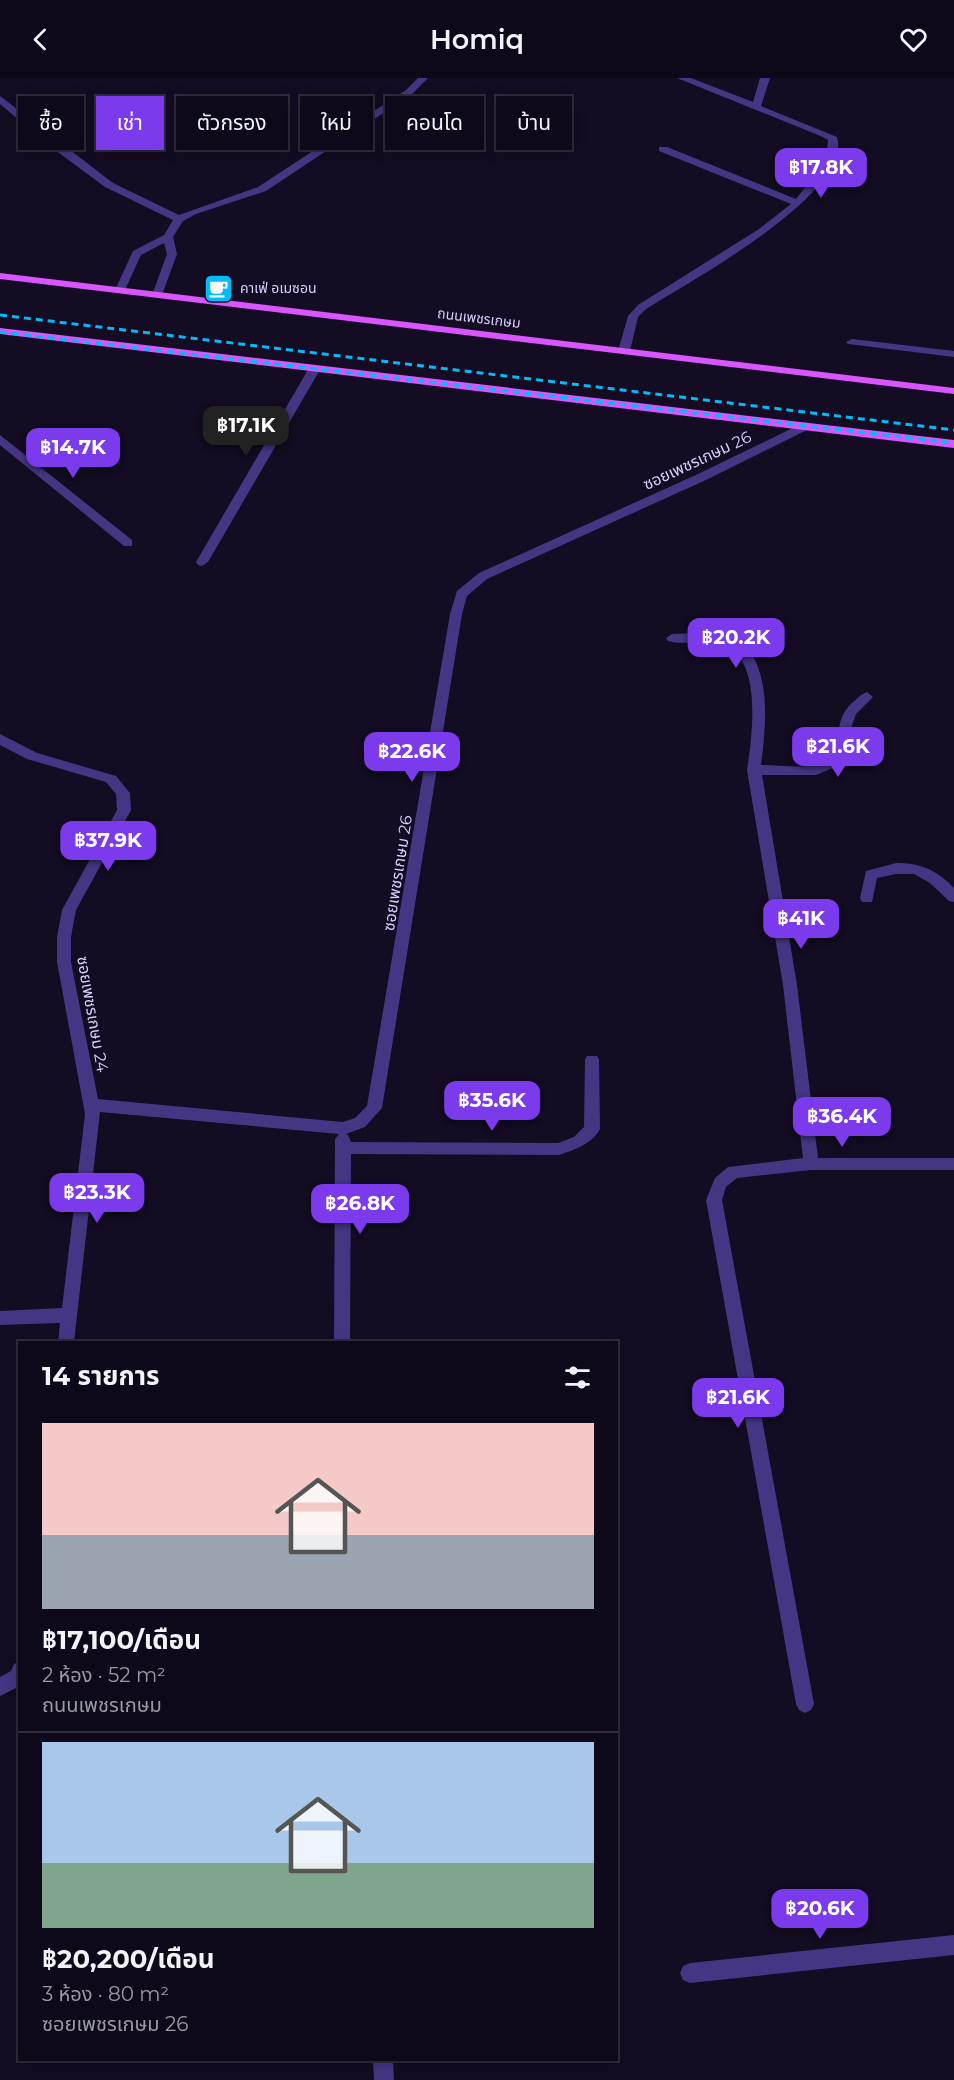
<!DOCTYPE html>
<html lang="th">
<head>
<meta charset="utf-8">
<style>
  body { margin:0; font-family:Montserrat,"Noto Sans Thai",sans-serif; background:#1c1727; color:#f1f3f6; height:100vh; display:flex; flex-direction:column; font-size:22px; white-space:nowrap }
  * { box-sizing:border-box; margin:0 }
  p { font-size:20px; color:#9b9aa2 }
  .icon { flex:none; width:33px; height:33px; fill:none; stroke:currentColor; stroke-width:2; stroke-linecap:round; stroke-linejoin:round }
  .map { position:relative; flex:1; overflow:hidden }
  .panel { position:absolute; left:18px; top:1263px; width:600px; height:720px; display:flex; flex-direction:column; background:#0e091a; border-radius:0px; box-shadow:0 3px 15px #0003,0 0 0 2px #2e2a39 }
  .panel>* { flex:none }
  .banner { position:absolute; left:18px; top:18px; width:600px; height:54px; display:flex; gap:12px }
  .price { position:absolute; translate:-50% -51px; padding:0 14px; border-radius:12px; background:#7c3aed; color:#fff; font-size:20px; line-height:39px; filter:drop-shadow(0 2px 3px #0008) }
  .price::after { content:''; position:absolute; left:50%; top:36px; width:18px; height:14px; margin-left:-9px; background:inherit; clip-path:polygon(0 0,100% 0,50% 100%) }
  .price.current { background:#222; color:#fff }
  ul { padding:0; list-style:none }
  li { display:grid; align-content:center; gap:12px; height:318px; padding:0 24px }
  li+li { border-top:2px solid #2e2a39 }
  li span { display:grid; place-items:center; height:186px; border-radius:0px; color:#555 }
  li>.icon { margin-inline-start:auto }
  span .icon { width:108px; height:108px; fill:#fffc; stroke-width:1 }
  li b { font-size:26px }
  h2 { display:flex; justify-content:space-between; align-items:center; height:72px; padding:0 24px; font-size:26px }
  .tag { padding:0 21px; border-radius:0px; background:#0e091a; box-shadow:0 3px 15px #0003,0 0 0 2px #2e2a39; font-size:21px; line-height:54px }
  .tag.current { background:#7c3aed; color:#fff }
  header { display:flex; justify-content:space-between; align-items:center; height:78px; padding:0 24px; background:#0e091a; font-size:27px; font-weight:600 }
  .map>svg:first-child { display:block }
  .lines { fill:none; stroke-linecap:round; stroke-linejoin:round }
  .minor { fill:#443683; fill-rule:evenodd }
  .major { fill:#d855ff; fill-rule:evenodd }
  .rail { stroke:#00bbf9; stroke-width:3; stroke-dasharray:7 5; stroke-linecap:butt }
  .labels { text-anchor:middle; stroke-width:4.5; stroke-linejoin:round; paint-order:stroke }
  .far-poi-label { font-size:14px; fill:#daceff; stroke:#130c22; text-anchor:start }
  .far-street-label { font-size:14px; fill:#daceff; stroke:#130c22 }
  .street-label { font-size:16px; fill:#daceff; stroke:#130c22 }
</style>
</head>
<body>
<header><svg class="icon" aria-label="back" viewBox="0 0 24 24"><path d="M15 5l-7 7 7 7"/></svg>Homiq<svg class="icon" aria-label="heart" viewBox="0 0 24 24"><path d="M12 20l-8-8c-3-5 5-10 8-4 3-6 11-1 8 4z"/></svg></header>
<div class="map">
<svg width="954" height="2002" viewBox="0 0 954 2002">
  <rect width="100%" height="100%" fill="#130c22"/>
  <g class="lines">
    <path class="minor" d="M418 0H428L412 16 266 113 196 136 183 143 173 159 177 176 162 217 157 220 152 217 167 176 164 165 141 177 124 214 120 215 115 212 133 173 164 157 173 142 105 109 47 66 0 26V18L113 105 179 137 258 109 406 12Z
      M677 0H691L753 24 760 0H770L761 28 837 59C854 115 687 205 646 231L638 239 630 273 624 276 618 273 628 238 638 227 759 151 791 126 659 73V69H667L796 121 826 83 828 62 823 59Z
      M852 261 954 273V279L848 266 846 264Z
      M315 287 321 290 208 484 202 488 198 487 196 484 309 290Z
      M805 344 809 345V351L706 402 487 501 467 518 462 536 382 1030 365 1049 346 1056 348 1057 351 1064 558 1065 574 1059 584 1049 585 982 587 978H597L599 982 600 1051C592 1066 574 1072 559 1077L351 1076 350 1264H334L335 1061 339 1056 100 1034 74 1264H58L60 1245 0 1247V1233L62 1230 85 1036 57 884V859L62 832 117 732 116 716 106 704 27 681 0 667V656L37 675 116 698 130 715 131 732 76 832 71 859V884L98 1021 343 1044 355 1040 367 1028 450 536 457 513 479 495 698 396Z
      M0 357 132 462V468H124L0 367Z
      M672 556C691 556 714 552 732 560 774 578 766 650 761 687 778 687 802 691 818 686 848 675 829 645 852 625 857 621 861 616 867 614L873 619 856 636 851 650V667L840 687 816 697H762L797 907 818 1080H954V1092H811L737 1100 726 1109 722 1122 814 1626 811 1632 805 1635 799 1632 796 1626 706 1122 715 1100 728 1089 803 1080 783 907 747 692C752 659 763 582 724 567 706 560 685 568 668 563L666 560Z
      M896 785C920 784 938 793 954 810V824L949 823 930 805 914 796H896L877 800 872 824H862L860 820 866 793Z
      M20 1583V1608L0 1618V1599L11 1593 14 1586Z
      M954 1857V1877L690 1905 683 1902 680 1895 683 1888 690 1885Z
      M373 1982H393L394 2002H374Z"/>
    <path class="major" d="M0 195 954 310V316L0 201Z
      M0 250 954 362V370L0 256Z"/>
    <path class="rail" d="M0 237 954 352
      M0 254 954 365"/>
  </g>
  <defs>
    <symbol id="cafe-square" viewBox="-11 -11 22 22"><rect x="-9" y="-9" width="18" height="18" rx="4" fill="#00bbf9" stroke="#130c22"/><path d="M-5.5-4.5H6V0H3Q3 3.5 0 3.5H-2.5Q-5.5 3.5-5.5 0ZM3-3.2v2h1.7v-2ZM-6 4.5H4V6H-6Z" fill="#fff"/></symbol>
  </defs>
  <g fill-rule="evenodd">
    <use href="#cafe-square" x="202" y="194" width="33" height="33"/>
  </g>
  <g class="labels">
    <g class="far-poi-label">
      <text x="240" y="215">คาเฟ่ อเมซอน</text>
    </g>
    <g class="far-street-label">
      <text transform="translate(479 240) rotate(7)" y="5">ถนนเพชรเกษม</text>
    </g>
    <g class="street-label">
      <text transform="translate(697 382) rotate(-25)" y="6">ซอยเพชรเกษม 26</text>
      <text transform="translate(397 795) rotate(-81)" y="6">ซอยเพชรเกษม 26</text>
      <text transform="translate(93 936) rotate(80)" y="6">ซอยเพชรเกษม 24</text>
    </g>
  </g>
</svg>
<b class="price" style="left:821px;top:121px">฿17.8K</b>
<b class="price current" style="left:246px;top:379px">฿17.1K</b>
<b class="price" style="left:73px;top:401px">฿14.7K</b>
<b class="price" style="left:736px;top:591px">฿20.2K</b>
<b class="price" style="left:838px;top:700px">฿21.6K</b>
<b class="price" style="left:412px;top:705px">฿22.6K</b>
<b class="price" style="left:108px;top:794px">฿37.9K</b>
<b class="price" style="left:801px;top:872px">฿41K</b>
<b class="price" style="left:492px;top:1054px">฿35.6K</b>
<b class="price" style="left:842px;top:1070px">฿36.4K</b>
<b class="price" style="left:97px;top:1146px">฿23.3K</b>
<b class="price" style="left:360px;top:1157px">฿26.8K</b>
<b class="price" style="left:738px;top:1351px">฿21.6K</b>
<b class="price" style="left:820px;top:1862px">฿20.6K</b>
<div class="banner">
<a class="tag">ซื้อ</a>
<a class="tag current">เช่า</a>
<a class="tag">ตัวกรอง</a>
<a class="tag">ใหม่</a>
<a class="tag">คอนโด</a>
<a class="tag">บ้าน</a>
</div>
<section class="panel">
<h2>14 รายการ<svg class="icon" aria-label="filters" viewBox="0 0 24 24"><path d="M4 7h16M4 17h16"/><circle cx="9" cy="7" r="2"/><circle cx="15" cy="17" r="2"/></svg></h2>
<ul>
<li><span style="background:linear-gradient(#f6c9c9 60%,#9aa5b1 0)"><svg class="icon" aria-label="home" viewBox="0 0 24 24"><path d="M3 11l9-7 9 7M6 9v11h12V9"/></svg></span><div><b>฿17,100/เดือน</b><p>2 ห้อง · 52 m²</p><p>ถนนเพชรเกษม</p></div></li>
<li><span style="background:linear-gradient(#a9c7e8 65%,#7fa58c 0)"><svg class="icon" aria-label="home" viewBox="0 0 24 24"><path d="M3 11l9-7 9 7M6 9v11h12V9"/></svg></span><div><b>฿20,200/เดือน</b><p>3 ห้อง · 80 m²</p><p>ซอยเพชรเกษม 26</p></div></li>
</ul>
</section>
</div>
</body>
</html>
